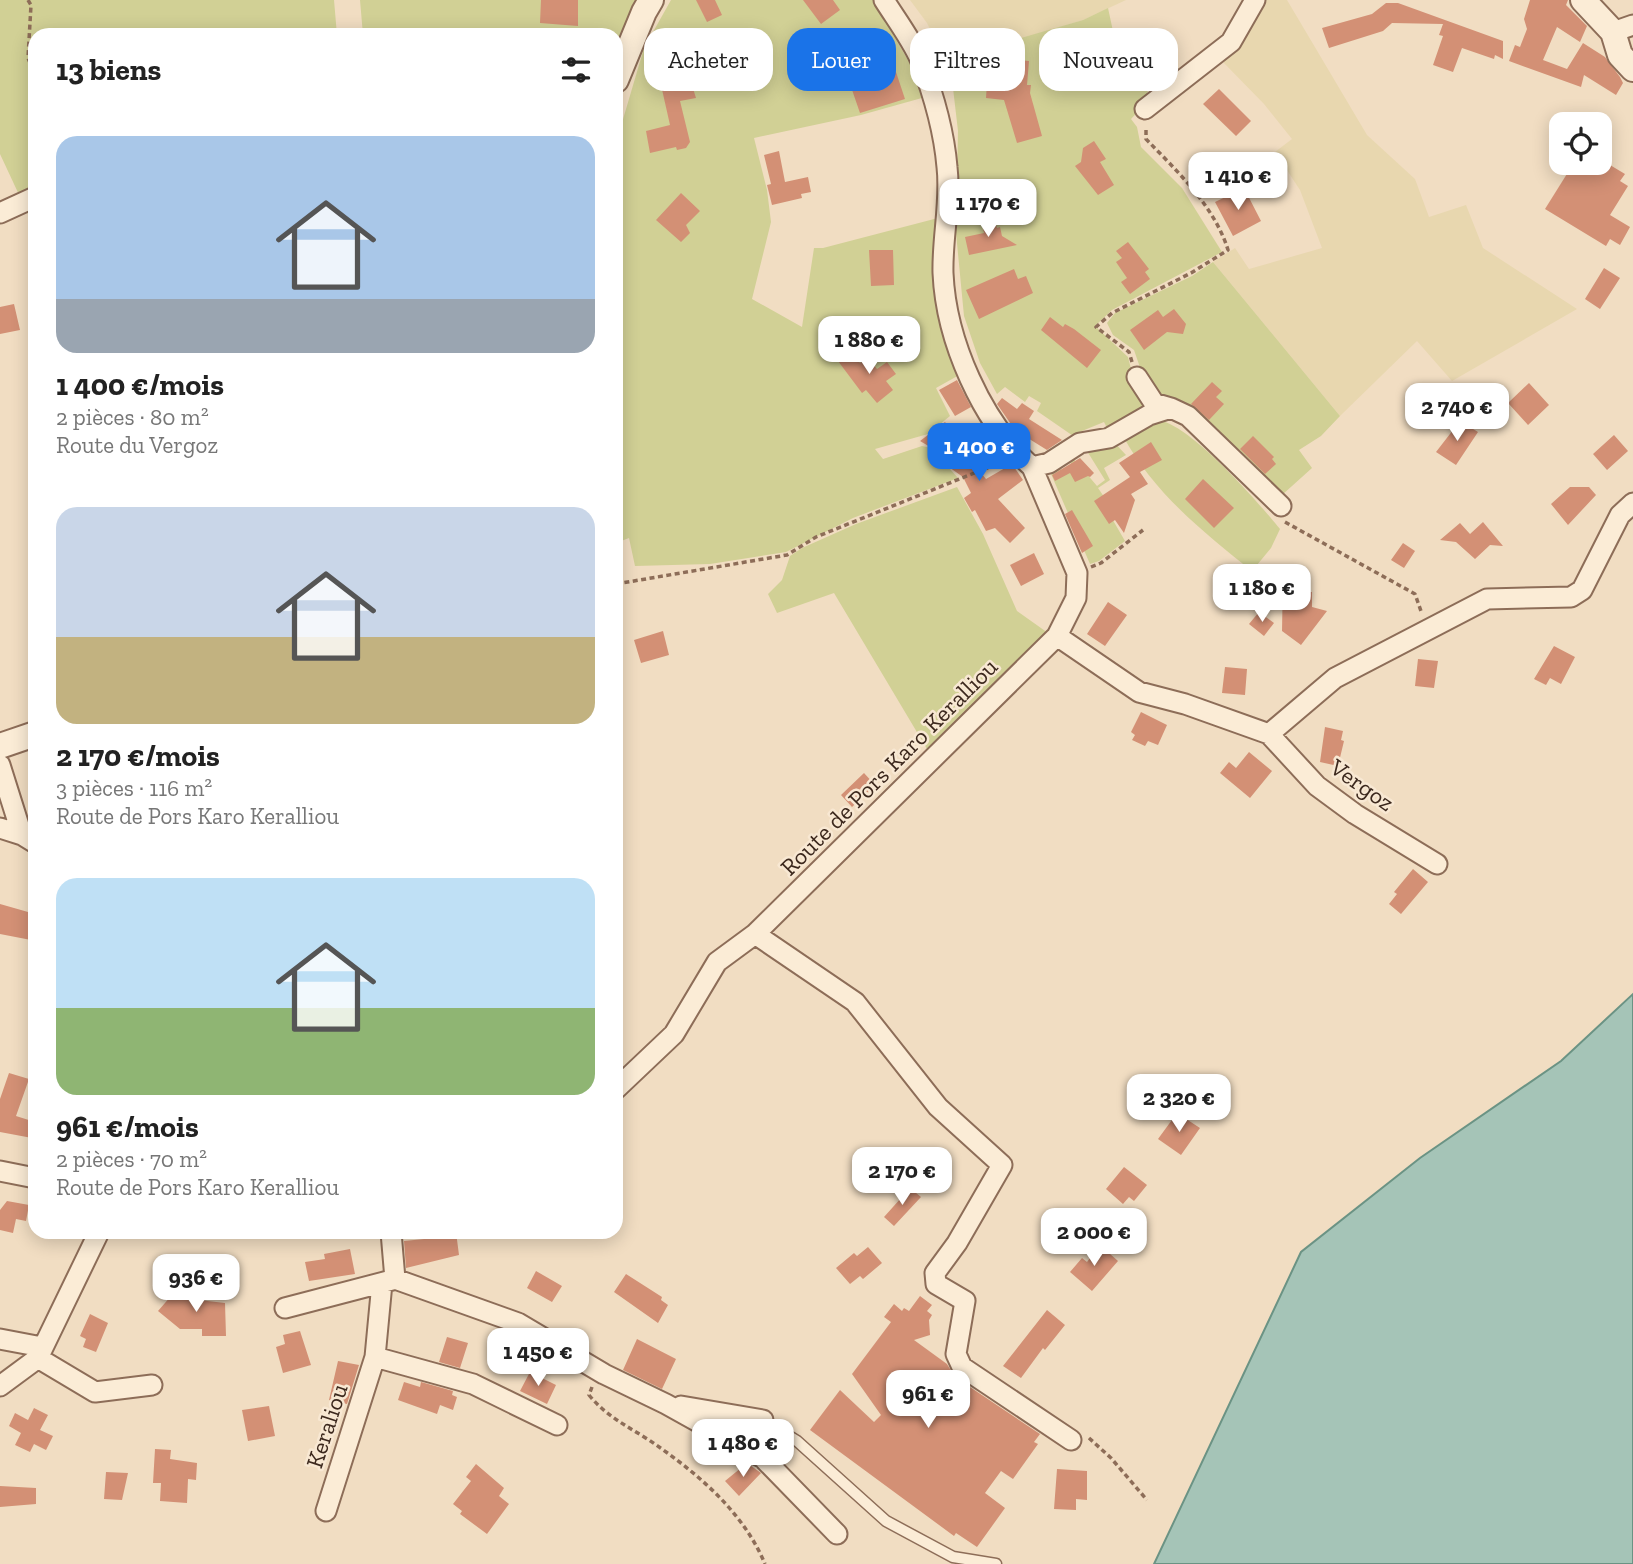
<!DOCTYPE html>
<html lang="fr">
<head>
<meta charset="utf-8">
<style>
  body { margin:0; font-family:"Zilla Slab",serif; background:#f2f2f2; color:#222; height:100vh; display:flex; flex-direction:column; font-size:26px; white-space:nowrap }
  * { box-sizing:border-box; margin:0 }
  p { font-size:23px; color:#767676 }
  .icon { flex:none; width:38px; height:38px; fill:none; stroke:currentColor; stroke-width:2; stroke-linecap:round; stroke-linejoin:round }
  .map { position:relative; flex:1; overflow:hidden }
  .panel { position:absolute; left:28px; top:28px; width:595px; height:1211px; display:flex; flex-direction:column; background:#fff; border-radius:21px; box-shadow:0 4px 18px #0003 }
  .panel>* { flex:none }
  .top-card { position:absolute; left:644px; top:28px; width:665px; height:63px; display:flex; gap:14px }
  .controls { position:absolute; left:1549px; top:112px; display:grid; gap:14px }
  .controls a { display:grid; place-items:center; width:63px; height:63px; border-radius:14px; background:#fff; box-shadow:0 4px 18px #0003; font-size:35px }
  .price { position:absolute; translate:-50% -60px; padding:0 16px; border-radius:14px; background:#fff; color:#222; font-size:23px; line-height:46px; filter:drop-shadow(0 2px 4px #0008) }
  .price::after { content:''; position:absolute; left:50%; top:42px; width:21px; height:16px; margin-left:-10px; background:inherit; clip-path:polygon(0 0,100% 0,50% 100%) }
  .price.current { background:#1a73e8; color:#fff }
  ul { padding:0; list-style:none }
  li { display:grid; align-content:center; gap:14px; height:371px; padding:0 28px }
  li span { display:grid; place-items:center; height:217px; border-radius:21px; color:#555 }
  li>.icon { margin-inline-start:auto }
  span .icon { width:126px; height:126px; fill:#fffc; stroke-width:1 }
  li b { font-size:30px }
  h2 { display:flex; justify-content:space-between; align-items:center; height:84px; padding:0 28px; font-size:30px }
  .tag { padding:0 24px; border-radius:21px; background:#fff; box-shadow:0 4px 18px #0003; font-size:24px; line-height:63px }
  .tag.current { background:#1a73e8; color:#fff }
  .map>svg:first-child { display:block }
  .farmland { fill:#e8d7af }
  .green { fill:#d1d095 }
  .water { fill:#a5c4b7; stroke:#6b9384; stroke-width:2 }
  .building { fill:#d39075 }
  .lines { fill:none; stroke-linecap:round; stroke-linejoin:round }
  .service-casing { stroke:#8d6d58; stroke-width:13 }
  .minor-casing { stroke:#8d6d58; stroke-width:23 }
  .tertiary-casing { stroke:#8d6d58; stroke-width:28 }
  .path { stroke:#8d6d58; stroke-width:3.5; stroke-dasharray:5 3.5; stroke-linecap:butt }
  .service { stroke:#fbecd6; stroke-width:10 }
  .minor { stroke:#fbecd6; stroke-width:19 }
  .tertiary { stroke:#fbecd6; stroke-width:24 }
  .labels { text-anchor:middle; stroke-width:5; stroke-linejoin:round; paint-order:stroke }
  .street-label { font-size:24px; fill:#3c281d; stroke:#f8e8d3 }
</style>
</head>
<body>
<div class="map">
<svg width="1633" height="1564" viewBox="0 0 1633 1564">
  <rect width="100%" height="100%" fill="#f1ddc2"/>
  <path class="farmland" d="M910 0H1126L1083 20 1021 39 951 71 927 23Z
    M1262 0H1287L1367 135 1415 179 1429 217 1466 205 1483 248 1577 309 1452 381 1417 341 1340 416 1213 262 1235 248 1249 269 1322 248 1300 190 1275 152 1292 139 1264 104 1223 62Z"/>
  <path class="green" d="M0 0H334L337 35H35V229L0 154Z
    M360 0H637L616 49V35H363Z
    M671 0H873L929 96 861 115 754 138 767 190 771 222 752 299 802 327 814 248H823L938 218 961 374 936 388 950 416 928 434 875 449 883 459 922 446 931 448 958 478 853 518 786 552 710 564 635 566 629 538 616 543V143L644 48Z
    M1108 8 1122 73 1149 85 1145 104 1131 119 1137 127 1141 147 1182 188 1222 252 1112 310 1095 326 1128 357 1134 381 1150 410 1108 430 1104 422 1077 433 1079 440 1037 411 1041 403 1029 396 1025 402 1005 387 997 394 980 363 964 316 956 233 958 131 951 71 1021 38 1083 20Z
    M1213 262 1340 416 1321 436 1299 450 1312 468 1282 495 1145 382 1134 350 1113 335 1107 323 1115 313 1192 276Z
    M1158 420C1190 424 1259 503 1280 529L1271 548 1252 571C1203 532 1153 492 1123 436Z
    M1112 440 1126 455 1104 468 1110 480 1098 488 1111 507 1107 510 1125 541 1099 561 1090 564 1048 467 1057 461 1063 473 1073 468 1067 455 1071 454 1083 474 1086 473 1097 486 1105 480 1087 451Z
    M957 487 983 534 1017 611 1048 633 930 754 834 593 777 613 768 594 782 580 790 556 802 548 856 524Z"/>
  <path class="water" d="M1633 994V1564H1154L1301 1252 1420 1158 1561 1061Z"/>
  <path class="building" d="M541 0H578V26L540 23Z
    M696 0H715L722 15 707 22Z
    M803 0H833L840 10 821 24Z
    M1530 0H1568L1566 5 1587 26 1580 42 1557 27 1543 60 1567 69 1583 43 1605 57 1620 77 1623 83 1616 95 1584 75 1581 87 1509 61 1515 45 1520 47 1527 29 1524 19Z
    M1386 3H1398L1503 41V59L1495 55 1494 59 1462 48 1453 72 1433 65 1443 36 1439 35 1443 24 1392 23 1383 31 1329 48 1322 28 1372 14Z
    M1008 59 1029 61 1027 85H1031L1030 93 1042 136 1017 143 1004 100 986 98 987 83 1004 84Z
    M892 60 905 99 860 113 850 84 886 72 884 63Z
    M685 63 696 98 680 101 690 142 686 148 677 150 676 147 650 153 646 131 670 125 661 85 666 84 663 68Z
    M1219 89 1251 121 1236 136 1203 104Z
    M1094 141 1106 159 1100 162 1114 185 1098 195 1075 166 1081 162 1083 148Z
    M779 151 785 182 808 177 811 192 801 194 802 198 772 205 767 185 771 184 764 155Z
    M1600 159 1625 174 1620 181 1628 186 1610 215 1630 227 1620 245 1610 239 1606 246 1545 209 1570 169 1574 172 1580 166 1591 174Z
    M1244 188 1261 221 1233 236 1215 202Z
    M681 193 700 211 686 225 690 233 681 242 656 220Z
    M994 217 997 228 1000 227 1002 236 1017 245 969 255 965 237 984 233 981 220Z
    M1128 242 1149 269 1145 272 1150 279 1130 294 1121 282 1127 278 1116 262 1122 258 1116 251Z
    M869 250H893L894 285 871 286Z
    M1604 268 1620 278 1600 309 1585 299Z
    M1014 269 1018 279 1026 276 1033 293 979 319 966 290Z
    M14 304 20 330 0 334V307Z
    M1174 309 1186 324 1183 334 1167 332 1144 350 1130 330 1158 310 1163 317Z
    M1050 317 1063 327 1065 324 1074 329 1101 350 1087 368 1041 330Z
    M851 351 860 363 868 358 877 369 887 362 896 374 886 381 893 390 877 403 866 390 862 393 838 361Z
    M957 380 971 407 955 416 939 390Z
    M1212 382 1222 391 1216 397 1224 404 1209 420 1191 404Z
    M1529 383 1549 405 1528 425 1508 403Z
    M1002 398 1017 409 1022 403 1034 411 1029 419 1062 440 1047 450 1015 430 997 404Z
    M1460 421 1478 432 1456 465 1436 452Z
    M945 422 970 454 967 456 986 479 1012 464 1023 480 998 499 1025 528 1010 543 995 528 986 531 975 510 972 512 964 498 971 493 963 477 946 465 932 448 920 441Z
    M1614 435 1628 451 1607 470 1593 454Z
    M1253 436 1274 457 1272 459 1276 464 1265 474 1240 449Z
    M1151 442 1162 460 1140 472 1148 484 1131 494 1135 500 1124 533 1115 520 1109 524 1094 501 1130 477 1119 463Z
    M1080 458 1094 473 1090 477 1088 476 1075 482 1070 473 1055 481 1052 475Z
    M1203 479 1234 508 1214 528 1185 499Z
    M1570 487H1589L1596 495 1568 525 1551 504Z
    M1072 510 1093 546 1082 553 1065 514Z
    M1483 522 1503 546 1490 545 1475 559 1456 542 1440 540 1460 523 1470 534Z
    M1403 543 1415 551 1404 568 1391 560Z
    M1034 553 1044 574 1021 586 1010 565Z
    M1287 574 1307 576 1306 592H1312V607L1327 611 1301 645 1282 631 1283 576Z
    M1108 602 1127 615 1105 646 1087 634Z
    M1259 612 1274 623 1264 636 1249 624Z
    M663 631 669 655 641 663 634 640Z
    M1554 646 1575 657 1561 684 1550 678 1546 685 1534 679Z
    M1418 659 1438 661 1434 688 1415 686Z
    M1225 667 1247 669 1245 695 1222 693Z
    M1141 712 1167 725 1158 745 1148 741 1145 746 1132 740 1135 735 1131 732Z
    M1325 727 1343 731 1341 740 1344 741 1338 766 1320 762Z
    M1249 752 1272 771 1250 798 1220 773 1229 762 1236 768Z
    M864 773 875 785 852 807 841 795Z
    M1413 869 1428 882 1401 914 1389 904 1397 894 1394 892Z
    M0 904 35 914 31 940 0 934Z
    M9 1073 29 1079 16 1116 35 1122 32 1138 0 1132V1099Z
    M1177 1113 1200 1128 1181 1155 1158 1139Z
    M1124 1167 1147 1185 1134 1201 1129 1197 1123 1204 1106 1189Z
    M910 1188 921 1197 894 1226 884 1217Z
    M7 1201 29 1205 26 1221 16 1219 13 1233 0 1230V1210Z
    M423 1232H456L459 1255 406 1268 404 1241 424 1239Z
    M1100 1245 1118 1261 1092 1291 1070 1272 1082 1258 1087 1262Z
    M868 1247 882 1263 863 1279 860 1276 850 1284 836 1268 854 1253 857 1256Z
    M350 1249 355 1274 309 1281 305 1262 325 1259 324 1254Z
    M536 1271 562 1286 552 1302 527 1288Z
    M626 1274 662 1297 661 1300 668 1305 658 1323 614 1292Z
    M178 1288 190 1299 225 1303 226 1336H202V1329H180L158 1311Z
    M920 1296 932 1305 927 1311 932 1315 929 1320 930 1335 914 1340 947 1364 955 1377 1040 1434 1034 1442 1038 1444 1013 1479 1001 1471 985 1493 1005 1508 977 1547 956 1533 954 1536 810 1430 840 1390 874 1422 881 1415 852 1374 891 1322 884 1317 894 1304 902 1311 904 1308 909 1311Z
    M1047 1310 1065 1325 1045 1350 1043 1348 1021 1378 1003 1366Z
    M90 1314 108 1323 96 1352 83 1347 86 1339 80 1336Z
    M300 1331 311 1365 283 1373 276 1347 285 1344 283 1335Z
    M447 1337 468 1343 460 1368 439 1362Z
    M637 1339 676 1359 662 1389 623 1370Z
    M338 1361 359 1365 347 1404 329 1400Z
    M530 1372 556 1385 547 1404 520 1391Z
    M404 1382 420 1387 421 1382 453 1391 452 1395 457 1397 453 1410 440 1405 437 1414 398 1400Z
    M269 1406 275 1436 248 1441 242 1410Z
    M34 1408 48 1415 40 1430 53 1436 46 1450 34 1444 30 1452 15 1445 21 1433 9 1426 15 1413 28 1420Z
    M155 1449 171 1450 170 1459 197 1463 196 1480 188 1479 187 1503 160 1501 161 1483H153Z
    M747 1463 761 1473 739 1496 725 1481Z
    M476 1464 504 1488 499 1496 509 1504 487 1534 460 1514 462 1511 453 1504 471 1481 466 1477Z
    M1057 1469 1087 1471V1500L1076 1499V1510L1054 1509Z
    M106 1472 128 1473 122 1500 104 1499Z
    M0 1486 36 1488V1504L0 1507Z"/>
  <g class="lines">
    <defs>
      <path id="service" d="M763 1420 797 1441 886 1521 953 1557 996 1564"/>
      <path id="minor" d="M884 0C896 19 911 39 920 59 933 93 944 131 947 167 951 202 942 238 943 273 946 341 982 422 1032 467L1077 573 1076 598 1057 636 1139 692 1185 704 1269 734 1335 678 1487 599 1571 597 1582 590 1620 515 1633 503
        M1613 32 1633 25
        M1145 109 1231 42 1255 0
        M0 213 35 197
        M1171 408 1188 416 1281 506
        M1032 467 1049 463 1080 443 1109 438 1149 415 1171 408 1154 403 1137 377
        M1269 734 1317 786 1355 814 1437 864
        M0 765 22 835
        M0 828 22 835 35 843
        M755 934 855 1002 938 1107 1002 1165 957 1243 935 1273 936 1284 965 1301 956 1354 962 1367 1071 1440
        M616 1089 674 1034 717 962 755 934 1057 636
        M0 1171 35 1178
        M391 1232 395 1279 518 1323 604 1374 666 1404 763 1458 837 1534
        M285 1308 392 1280
        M0 1339 42 1347
        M375 1357 473 1384 557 1425
        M38 1358 95 1392 152 1385
        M0 1386 38 1358 99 1232
        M681 1406 763 1420
        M326 1511 375 1357 382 1283"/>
      <path id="tertiary" d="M1583 0 1613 32 1620 55 1633 69
        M616 80 644 12 651 0
        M0 746 35 734"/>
    </defs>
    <use href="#service" class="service-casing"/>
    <use href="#minor" class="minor-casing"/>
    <use href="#tertiary" class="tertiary-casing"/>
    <path class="path" d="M28 0 31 5 28 58 35 75
      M1132 362 1129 352 1096 327 1112 313 1191 273 1228 250C1215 207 1177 171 1146 139V127
      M1285 522 1415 594 1422 614
      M1091 567 1101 563 1143 530
      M616 584 787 555 816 537 1004 461
      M592 1387 589 1395C606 1416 627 1426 649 1440 696 1472 743 1511 765 1564
      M1089 1438 1111 1458 1147 1500"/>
    <use href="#service" class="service"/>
    <use href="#minor" class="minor"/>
    <use href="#tertiary" class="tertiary"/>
  </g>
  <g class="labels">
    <g class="street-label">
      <text transform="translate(889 767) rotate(-45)" y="8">Route de Pors Karo Keralliou</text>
      <text transform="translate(1362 785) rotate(35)" y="8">Vergoz</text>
      <text transform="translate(327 1426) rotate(-72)" y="8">Keraliou</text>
    </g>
  </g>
</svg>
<div class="controls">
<a><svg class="icon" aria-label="locate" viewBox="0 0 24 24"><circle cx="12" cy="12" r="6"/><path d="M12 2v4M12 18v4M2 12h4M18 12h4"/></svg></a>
</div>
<b class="price" style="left:1238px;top:212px">1 410 €</b>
<b class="price" style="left:988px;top:239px">1 170 €</b>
<b class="price" style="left:869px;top:376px">1 880 €</b>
<b class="price" style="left:1457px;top:443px">2 740 €</b>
<b class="price current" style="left:979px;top:483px">1 400 €</b>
<b class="price" style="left:1262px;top:624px">1 180 €</b>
<b class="price" style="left:1179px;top:1134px">2 320 €</b>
<b class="price" style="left:902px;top:1207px">2 170 €</b>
<b class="price" style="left:1094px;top:1268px">2 000 €</b>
<b class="price" style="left:196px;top:1314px">936 €</b>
<b class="price" style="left:538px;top:1388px">1 450 €</b>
<b class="price" style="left:928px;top:1430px">961 €</b>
<b class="price" style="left:743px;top:1479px">1 480 €</b>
<div class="top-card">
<a class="tag">Acheter</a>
<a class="tag current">Louer</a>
<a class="tag">Filtres</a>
<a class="tag">Nouveau</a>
</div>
<section class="panel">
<h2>13 biens<svg class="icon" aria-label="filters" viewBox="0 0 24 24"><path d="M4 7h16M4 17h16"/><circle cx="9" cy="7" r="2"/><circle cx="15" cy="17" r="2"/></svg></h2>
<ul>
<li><span style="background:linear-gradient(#a9c7e8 75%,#9aa5b1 0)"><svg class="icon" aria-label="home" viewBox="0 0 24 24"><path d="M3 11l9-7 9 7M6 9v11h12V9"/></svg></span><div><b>1 400 €/mois</b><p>2 pièces · 80 m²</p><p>Route du Vergoz</p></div></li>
<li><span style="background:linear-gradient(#c9d6e8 60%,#c2b280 0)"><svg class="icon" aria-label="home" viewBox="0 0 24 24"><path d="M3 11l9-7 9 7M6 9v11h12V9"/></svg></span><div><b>2 170 €/mois</b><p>3 pièces · 116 m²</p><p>Route de Pors Karo Keralliou</p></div></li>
<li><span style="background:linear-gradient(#bfe0f5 60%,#8fb573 0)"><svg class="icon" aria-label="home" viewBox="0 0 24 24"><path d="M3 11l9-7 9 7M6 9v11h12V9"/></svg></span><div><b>961 €/mois</b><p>2 pièces · 70 m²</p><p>Route de Pors Karo Keralliou</p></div></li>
</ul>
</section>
</div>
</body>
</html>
